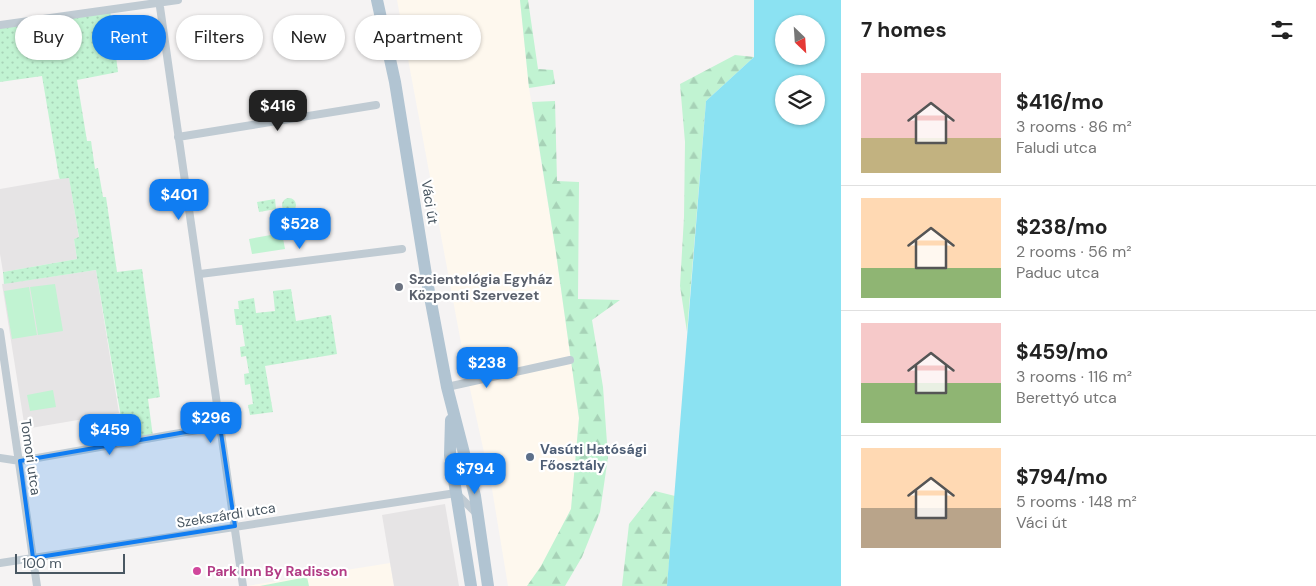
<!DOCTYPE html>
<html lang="en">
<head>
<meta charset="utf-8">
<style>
  body { margin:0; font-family:"DM Sans",sans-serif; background:#f2f2f2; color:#222; height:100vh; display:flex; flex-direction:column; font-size:19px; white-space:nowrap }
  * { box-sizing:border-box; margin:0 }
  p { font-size:16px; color:#767676 }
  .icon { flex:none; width:28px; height:28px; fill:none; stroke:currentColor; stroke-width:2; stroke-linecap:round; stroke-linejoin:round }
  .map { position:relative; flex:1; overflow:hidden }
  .drawer { display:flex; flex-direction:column; background:#fff; width:475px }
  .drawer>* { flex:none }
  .guide { position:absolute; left:15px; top:15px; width:475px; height:45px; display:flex; gap:10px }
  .needle { width:32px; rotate:155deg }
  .buttons { position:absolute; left:775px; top:15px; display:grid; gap:10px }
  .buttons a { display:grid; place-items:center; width:50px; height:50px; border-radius:50%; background:#fff; box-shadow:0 1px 4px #0004; font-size:25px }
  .scale { position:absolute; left:15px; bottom:12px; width:110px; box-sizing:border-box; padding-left:5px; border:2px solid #495762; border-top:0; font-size:14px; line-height:18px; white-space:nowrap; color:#495762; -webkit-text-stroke:4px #fff; paint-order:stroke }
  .price { position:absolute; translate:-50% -42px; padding:0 11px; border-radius:10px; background:#107df2; color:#fff; font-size:16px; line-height:32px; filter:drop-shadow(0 1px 2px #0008) }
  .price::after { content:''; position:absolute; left:50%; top:30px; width:15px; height:11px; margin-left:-8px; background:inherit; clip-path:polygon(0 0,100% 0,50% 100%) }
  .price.on { background:#222; color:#fff }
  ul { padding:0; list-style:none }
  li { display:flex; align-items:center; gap:15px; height:125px; padding:0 20px }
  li+li { border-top:1px solid #e0e0e0 }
  li span { display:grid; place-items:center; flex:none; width:140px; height:100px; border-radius:0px; color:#555 }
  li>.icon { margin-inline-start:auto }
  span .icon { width:60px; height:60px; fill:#fffc; stroke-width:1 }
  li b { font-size:21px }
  h2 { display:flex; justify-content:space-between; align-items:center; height:60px; padding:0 20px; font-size:21px }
  .pill { padding:0 18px; border-radius:22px; background:#fff; box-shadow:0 1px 4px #0004; font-size:18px; line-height:45px }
  .pill.on { background:#107df2; color:#fff }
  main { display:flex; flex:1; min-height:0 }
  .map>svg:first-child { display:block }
  .commercial { fill:#fef8ee }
  .education { fill:#e6e4e5 }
  .grass { fill:url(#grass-dots) }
  .forest { fill:url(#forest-firs) }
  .pitch { fill:#c1f3d2 }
  .water { fill:#8be2f2; fill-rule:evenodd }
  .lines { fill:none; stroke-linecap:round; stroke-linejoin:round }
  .minor { stroke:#c0cbd3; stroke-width:8 }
  .primary { stroke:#b1c4d2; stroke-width:12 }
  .marked { fill:#107df2; fill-opacity:0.2; stroke:#107df2; stroke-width:4; stroke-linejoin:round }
  .worship-dot { fill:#6b7280; stroke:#fff; stroke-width:2 }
  .service-dot { fill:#5c6f8a; stroke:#fff; stroke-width:2 }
  .hotel-dot { fill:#d1479c; stroke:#fff; stroke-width:2 }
  .labels { text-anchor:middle; stroke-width:4.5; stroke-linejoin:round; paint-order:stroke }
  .street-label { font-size:14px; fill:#495762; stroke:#fff }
  .worship-label { font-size:14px; font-weight:bold; fill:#5b616d; stroke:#fff; text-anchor:start }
  .service-label { font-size:14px; font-weight:bold; fill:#4e5e75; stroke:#fff; text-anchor:start }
  .hotel-label { font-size:14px; font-weight:bold; fill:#b23c85; stroke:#fff; text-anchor:start }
</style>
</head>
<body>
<main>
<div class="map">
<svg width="841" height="586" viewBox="0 0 841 586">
  <defs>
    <pattern id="grass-dots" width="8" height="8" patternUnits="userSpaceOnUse" patternTransform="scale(1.25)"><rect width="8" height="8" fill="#c1f3d2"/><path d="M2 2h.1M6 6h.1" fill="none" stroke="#a7d2b7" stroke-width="1.8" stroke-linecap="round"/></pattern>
    <pattern id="forest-firs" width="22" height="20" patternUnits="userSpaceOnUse" patternTransform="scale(1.25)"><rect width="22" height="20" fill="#c1f3d2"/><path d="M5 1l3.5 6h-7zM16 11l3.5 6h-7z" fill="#a7d2b7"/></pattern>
  </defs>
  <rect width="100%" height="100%" fill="#f5f3f3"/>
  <path class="commercial" d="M397 0H520L529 88 556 253 579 418 571 509 542 566 527 586H508L492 489 467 375Z
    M390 563 394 586H247Z"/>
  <path class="education" d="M69 177 79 238 74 239 77 259 3 272 0 254V189Z
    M96 270 119 413 25 429 2 284Z
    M445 504 459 586H394L382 515Z"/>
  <path class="grass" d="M110 10 118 72 77 80 87 141H91L95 169 98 168 103 197H106L117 272 142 269 160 397 148 399 153 437 125 441 96 270 4 284 3 272 77 259 74 239 79 237 69 178 60 179 59 177 42 76 0 82V25Z
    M282 205a7 7 0 1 1 14 0a7 7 0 1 1-14 0Z
    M275 199 276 209 259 212 257 202Z
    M291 289 296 321 331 315 337 354 265 366 273 412 250 415 248 405 253 404 250 384 245 385 244 374 249 373 246 356 241 357 240 347 245 346 242 325H236L234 309H239L238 301 254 298 256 313 275 311 273 291Z"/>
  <path class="forest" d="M520 0H528L538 69 553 70 555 84 529 88Z
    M735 55 754 57 706 101 687 332 680 286 684 217 685 142 680 84Z
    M555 101 557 181 579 182 578 299 620 300 592 320 603 387 608 457 600 512 582 557 565 586H527L541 566 571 509 579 418 556 253 532 102Z
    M655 491 675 496 667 586H622L629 524Z"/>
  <path class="pitch" d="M282 233 285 249 252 254 249 239Z
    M55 284 63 331 38 335 30 287Z
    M29 287 37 335 12 339 4 291Z
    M53 390 56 407 30 411 27 395Z
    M307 577 309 586H260Z"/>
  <path class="water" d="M754 0H841V586H667L706 101 754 57ZM784 24H816V56H784ZM784 84H816V116H784Z"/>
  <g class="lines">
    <path class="minor" d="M159 0 243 586
      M0 25 178 0
      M178 137 376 105
      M200 274 402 249
      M0 332 37 586
      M447 387 570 360
      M0 458 20 461 220 426
      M0 563 456 493 477 514"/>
    <path class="primary" d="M377 0 395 82 427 281 447 387 475 496 488 586
      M451 420 450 455 471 586"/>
  </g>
  <path class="marked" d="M220 426 235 526 33 558 20 461Z"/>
  <circle class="worship-dot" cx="399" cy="287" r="5"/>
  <circle class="service-dot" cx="530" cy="457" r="5"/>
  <circle class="hotel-dot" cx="197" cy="571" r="5"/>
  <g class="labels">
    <g class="street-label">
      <text transform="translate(430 202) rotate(81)" y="5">Váci út</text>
      <text transform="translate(31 457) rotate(82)" y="5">Tomori utca</text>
      <text transform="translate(226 515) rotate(-9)" y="5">Szekszárdi utca</text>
    </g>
    <g class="worship-label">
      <text x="409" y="284">Szcientológia Egyház<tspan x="409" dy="16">Központi Szervezet</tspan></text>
    </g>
    <g class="service-label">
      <text x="540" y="454">Vasúti Hatósági<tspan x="540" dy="16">Főosztály</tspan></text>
    </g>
    <g class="hotel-label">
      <text x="207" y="576">Park Inn By Radisson</text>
    </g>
  </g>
</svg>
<div class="buttons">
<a><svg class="needle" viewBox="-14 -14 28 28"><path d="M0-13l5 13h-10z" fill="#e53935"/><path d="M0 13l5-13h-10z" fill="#767676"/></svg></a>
<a><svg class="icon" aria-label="layers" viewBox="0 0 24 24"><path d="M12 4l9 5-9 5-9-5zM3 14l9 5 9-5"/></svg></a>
</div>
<div class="scale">100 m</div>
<b class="price on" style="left:278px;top:132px">$416</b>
<b class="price" style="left:179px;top:221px">$401</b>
<b class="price" style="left:300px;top:250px">$528</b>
<b class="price" style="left:487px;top:389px">$238</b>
<b class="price" style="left:211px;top:444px">$296</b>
<b class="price" style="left:110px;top:456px">$459</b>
<b class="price" style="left:475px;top:495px">$794</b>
<div class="guide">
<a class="pill">Buy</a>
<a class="pill on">Rent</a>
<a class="pill">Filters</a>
<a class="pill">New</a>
<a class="pill">Apartment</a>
</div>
</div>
<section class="drawer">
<h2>7 homes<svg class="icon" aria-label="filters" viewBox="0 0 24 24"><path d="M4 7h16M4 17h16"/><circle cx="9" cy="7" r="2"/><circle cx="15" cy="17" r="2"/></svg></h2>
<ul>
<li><span style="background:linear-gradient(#f6c9c9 65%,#c2b280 0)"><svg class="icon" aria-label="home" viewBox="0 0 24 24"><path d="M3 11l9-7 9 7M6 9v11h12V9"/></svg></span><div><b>$416/mo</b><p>3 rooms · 86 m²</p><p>Faludi utca</p></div></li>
<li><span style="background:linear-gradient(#ffd9b3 70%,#8fb573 0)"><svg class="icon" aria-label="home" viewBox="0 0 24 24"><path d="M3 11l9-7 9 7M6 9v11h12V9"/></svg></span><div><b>$238/mo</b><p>2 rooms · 56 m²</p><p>Paduc utca</p></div></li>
<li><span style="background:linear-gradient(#f6c9c9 60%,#8fb573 0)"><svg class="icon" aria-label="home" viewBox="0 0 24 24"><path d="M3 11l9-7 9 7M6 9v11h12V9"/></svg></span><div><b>$459/mo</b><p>3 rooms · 116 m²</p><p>Berettyó utca</p></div></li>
<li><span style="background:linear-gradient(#ffd9b3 60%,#b9a48a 0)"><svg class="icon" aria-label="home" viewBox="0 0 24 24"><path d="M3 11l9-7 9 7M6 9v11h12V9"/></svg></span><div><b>$794/mo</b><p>5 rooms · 148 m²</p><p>Váci út</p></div></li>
</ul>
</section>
</main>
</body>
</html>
